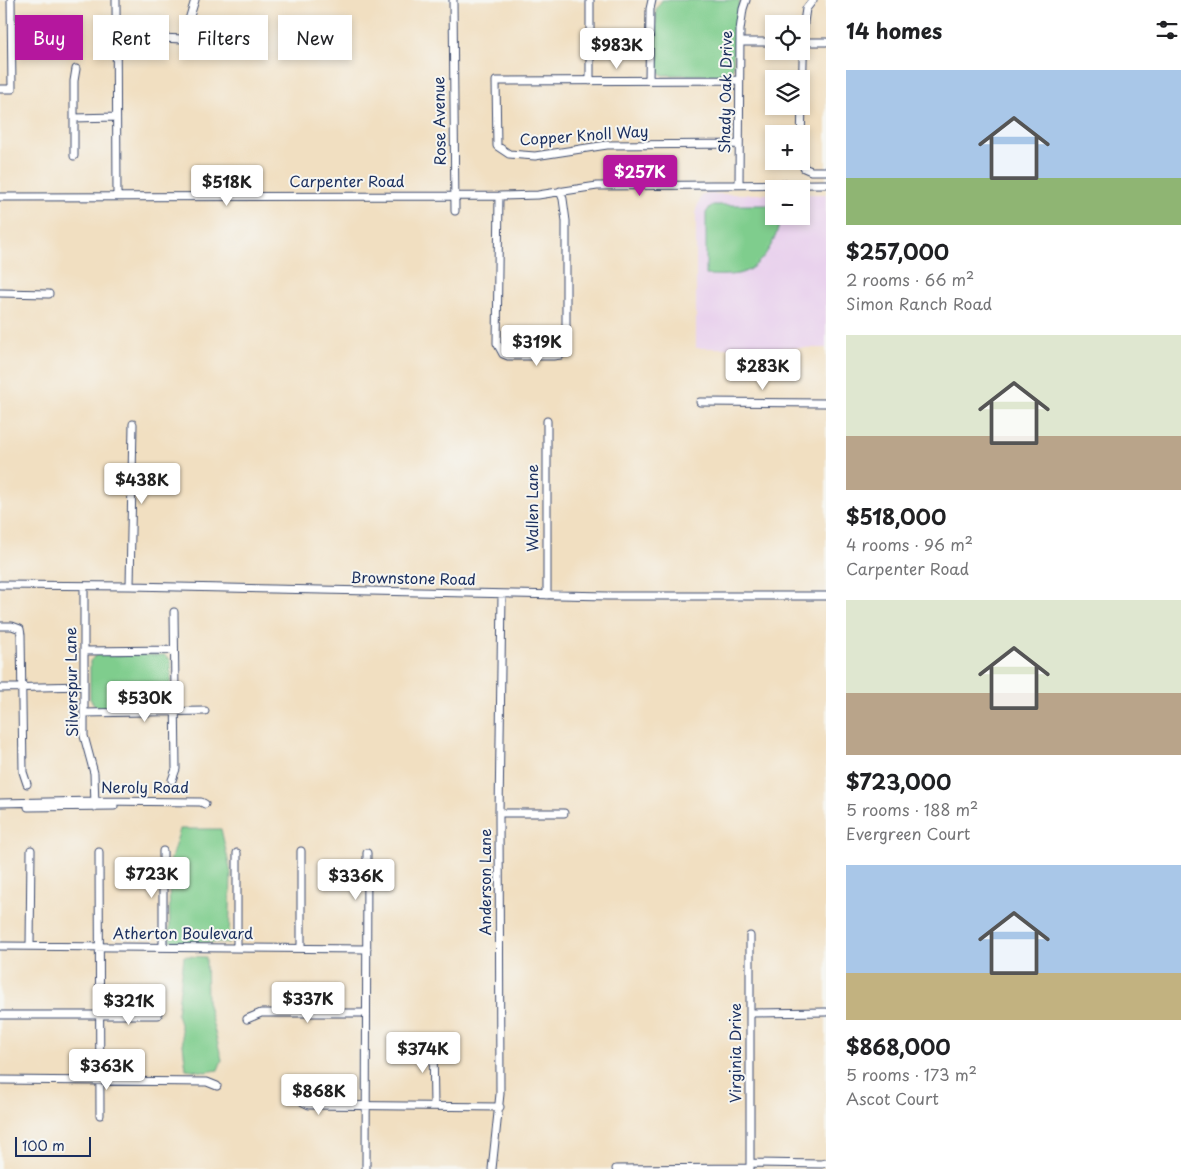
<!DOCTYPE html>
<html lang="en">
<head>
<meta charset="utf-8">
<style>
  body { margin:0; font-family:"Playpen Sans",sans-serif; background:#f6f6f6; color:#202124; height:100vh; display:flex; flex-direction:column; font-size:19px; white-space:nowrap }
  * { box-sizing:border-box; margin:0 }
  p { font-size:16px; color:#757577 }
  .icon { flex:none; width:28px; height:28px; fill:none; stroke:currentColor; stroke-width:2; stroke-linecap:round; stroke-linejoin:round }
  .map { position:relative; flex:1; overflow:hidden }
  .side { display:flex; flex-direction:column; background:#fff; width:375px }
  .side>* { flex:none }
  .banner { position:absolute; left:15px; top:15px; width:475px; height:45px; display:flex; gap:10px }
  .controls { position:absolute; left:765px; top:15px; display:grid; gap:10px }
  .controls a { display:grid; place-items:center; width:45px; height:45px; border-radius:0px; background:#fff; box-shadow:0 2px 8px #0003; font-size:25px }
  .scale { position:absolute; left:15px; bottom:12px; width:76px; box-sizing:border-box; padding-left:5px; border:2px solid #1b2f5e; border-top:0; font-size:14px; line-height:18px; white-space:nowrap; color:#1b2f5e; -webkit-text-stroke:4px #f6f6f2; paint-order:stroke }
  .price { position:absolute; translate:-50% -42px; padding:0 11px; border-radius:5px; background:#fff; color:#222; font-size:16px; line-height:32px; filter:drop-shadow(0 1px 2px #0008) }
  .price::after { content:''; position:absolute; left:50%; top:30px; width:15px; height:11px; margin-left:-8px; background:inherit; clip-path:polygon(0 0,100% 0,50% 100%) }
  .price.on { background:#b5179e; color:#fff }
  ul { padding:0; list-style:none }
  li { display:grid; align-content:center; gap:10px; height:265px; padding:0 20px }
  li span { display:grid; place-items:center; height:155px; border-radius:0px; color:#555 }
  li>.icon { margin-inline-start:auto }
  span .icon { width:90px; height:90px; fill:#fffc; stroke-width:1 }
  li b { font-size:21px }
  h2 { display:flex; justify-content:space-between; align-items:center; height:60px; padding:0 20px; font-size:21px }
  .tag { padding:0 18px; border-radius:0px; background:#fff; box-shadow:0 2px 8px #0003; font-size:18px; line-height:45px }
  .tag.on { background:#b5179e; color:#fff }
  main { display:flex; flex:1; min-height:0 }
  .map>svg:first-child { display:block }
  .built { fill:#e9d2ed }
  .green { fill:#7fcd8d; stroke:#4d7e76 }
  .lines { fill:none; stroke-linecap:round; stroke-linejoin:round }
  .minor-casing { stroke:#3b496d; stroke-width:9 }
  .minor { stroke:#fff; stroke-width:7 }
  .labels { text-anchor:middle; stroke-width:4; stroke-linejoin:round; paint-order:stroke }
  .street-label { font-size:15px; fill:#1b2f5e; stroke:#f6f6f2 }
</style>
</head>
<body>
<main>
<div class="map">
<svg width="826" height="1169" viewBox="0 0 826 1169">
  <rect width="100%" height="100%" fill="#f6f6f2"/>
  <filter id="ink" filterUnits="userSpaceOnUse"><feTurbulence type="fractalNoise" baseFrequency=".02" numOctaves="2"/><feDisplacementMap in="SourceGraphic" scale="10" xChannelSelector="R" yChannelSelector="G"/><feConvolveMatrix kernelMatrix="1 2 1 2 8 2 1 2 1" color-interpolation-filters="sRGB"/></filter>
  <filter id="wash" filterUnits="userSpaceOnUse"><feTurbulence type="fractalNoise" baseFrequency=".0096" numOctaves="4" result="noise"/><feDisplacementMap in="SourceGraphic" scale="20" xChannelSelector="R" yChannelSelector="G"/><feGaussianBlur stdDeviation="1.12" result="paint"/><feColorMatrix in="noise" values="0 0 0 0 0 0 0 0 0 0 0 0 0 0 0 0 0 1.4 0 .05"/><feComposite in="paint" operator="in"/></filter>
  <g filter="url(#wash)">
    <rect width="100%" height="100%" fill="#f1dfc1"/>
    <path class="built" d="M702 194H774V216H801V194H826V348H696V210Z"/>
    <path class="green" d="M662 0H740L734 34 733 68 728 75H662L656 68V9Z
      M713 205H774V216H781C778 238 762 269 738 274 728 276 716 275 706 275V213L710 207Z
      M96 655H165L171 661V701L165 706 96 707 90 699V661Z
      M180 829H221L231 873 229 943 170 941 169 865Z
      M184 956 206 957 207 1001 222 1060 218 1070 205 1072 186 1069 181 1028 177 1014Z"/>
  </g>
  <g filter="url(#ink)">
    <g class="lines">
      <defs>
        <path id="minor" d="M116 0 117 196
          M453 0 455 211
          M116 36 183 39 195 0
          M740 42H774
          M801 42H826
          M649 80 650 9 652 0
          M739 80 496 81 497 146 509 154 535 156 607 145 739 144
          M590 81V0
          M0 89H12L11 0
          M74 118 116 117
          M801 142 804 22 806 9 813 0
          M801 154 804 168 811 171H826
          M74 156V81L76 69
          M739 185 740 30 743 9 746 0
          M499 196 497 343 503 354 508 356H553L561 355 565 349 566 343V221L563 199 560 191
          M0 197 499 196 538 195 597 186 826 184
          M0 293 49 294
          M700 402 826 403
          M0 585 130 586 607 596H826
          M84 586V736L94 773 95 807
          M130 586 133 424
          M547 595V421
          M0 626H12L20 629 21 635 23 772 27 784
          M85 651 174 650
          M0 688 84 686
          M84 713 205 711
          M172 780 176 769 174 612
          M0 803 95 801 201 802 205 804
          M28 807 114 806
          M499 813H564
          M163 851V947
          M301 851V948
          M99 852 100 1115
          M750 936V1169
          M0 946 367 949
          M30 946 31 850
          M237 948V853
          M750 1013 826 1012
          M0 1015H158
          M247 1019 261 1013H366
          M433 1043 434 1106
          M0 1080 207 1082 217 1086
          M293 1087 303 1102 309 1105 500 1107
          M750 1163 822 1164 826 1163
          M366 1169 367 853
          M492 1169 500 1094 499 813 502 594
          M616 1169 750 1168"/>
      </defs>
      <use href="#minor" class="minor-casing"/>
      <use href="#minor" class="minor"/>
    </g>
  </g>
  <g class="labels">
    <g class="street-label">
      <text transform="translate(726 92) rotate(-89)" y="5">Shady Oak Drive</text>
      <text transform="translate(440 121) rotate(-91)" y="5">Rose Avenue</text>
      <text transform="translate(584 136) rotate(-4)" y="5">Copper Knoll Way</text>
      <text x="347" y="187">Carpenter Road</text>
      <text transform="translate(533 508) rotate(-90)" y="5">Wallen Lane</text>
      <text transform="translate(413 579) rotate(1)" y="5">Brownstone Road</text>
      <text transform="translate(72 682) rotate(-91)" y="5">Silverspur Lane</text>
      <text x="145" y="793">Neroly Road</text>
      <text transform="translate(486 882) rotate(-90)" y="5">Anderson Lane</text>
      <text x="183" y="939">Atherton Boulevard</text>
      <text transform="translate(736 1053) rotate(-90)" y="5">Virginia Drive</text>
    </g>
  </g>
</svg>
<div class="controls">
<a><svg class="icon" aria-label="locate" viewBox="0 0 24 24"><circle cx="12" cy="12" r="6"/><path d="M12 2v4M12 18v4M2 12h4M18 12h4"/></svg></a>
<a><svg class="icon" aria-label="layers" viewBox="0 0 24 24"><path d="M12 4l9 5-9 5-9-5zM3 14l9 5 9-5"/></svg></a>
<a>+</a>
<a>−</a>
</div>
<div class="scale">100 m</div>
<b class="price" style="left:617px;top:70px">$983K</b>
<b class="price on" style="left:640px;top:197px">$257K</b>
<b class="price" style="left:227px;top:207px">$518K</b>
<b class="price" style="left:537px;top:367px">$319K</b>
<b class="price" style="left:763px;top:391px">$283K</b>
<b class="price" style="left:142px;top:505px">$438K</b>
<b class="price" style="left:145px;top:723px">$530K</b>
<b class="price" style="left:152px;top:899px">$723K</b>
<b class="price" style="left:356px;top:901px">$336K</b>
<b class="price" style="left:308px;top:1024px">$337K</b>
<b class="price" style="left:129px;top:1026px">$321K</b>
<b class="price" style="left:423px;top:1074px">$374K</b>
<b class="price" style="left:107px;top:1091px">$363K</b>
<b class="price" style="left:319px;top:1116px">$868K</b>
<div class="banner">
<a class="tag on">Buy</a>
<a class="tag">Rent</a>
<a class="tag">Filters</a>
<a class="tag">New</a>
</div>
</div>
<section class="side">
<h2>14 homes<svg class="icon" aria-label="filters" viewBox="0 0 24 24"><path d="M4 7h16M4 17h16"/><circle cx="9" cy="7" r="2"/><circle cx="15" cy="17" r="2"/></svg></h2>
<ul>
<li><span style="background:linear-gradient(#a9c7e8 70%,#8fb573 0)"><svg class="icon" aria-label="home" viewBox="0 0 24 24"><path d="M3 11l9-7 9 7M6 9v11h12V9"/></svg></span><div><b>$257,000</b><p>2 rooms · 66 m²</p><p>Simon Ranch Road</p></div></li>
<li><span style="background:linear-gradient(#dfe7d0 65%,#b9a48a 0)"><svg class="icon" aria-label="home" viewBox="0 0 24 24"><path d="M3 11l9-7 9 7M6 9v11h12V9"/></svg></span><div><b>$518,000</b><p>4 rooms · 96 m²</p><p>Carpenter Road</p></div></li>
<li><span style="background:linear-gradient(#dfe7d0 60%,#b9a48a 0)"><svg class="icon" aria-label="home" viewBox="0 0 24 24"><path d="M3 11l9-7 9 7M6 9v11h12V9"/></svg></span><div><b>$723,000</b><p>5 rooms · 188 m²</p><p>Evergreen Court</p></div></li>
<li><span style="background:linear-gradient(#a9c7e8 70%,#c2b280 0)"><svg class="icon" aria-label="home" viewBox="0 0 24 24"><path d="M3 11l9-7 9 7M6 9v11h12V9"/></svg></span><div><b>$868,000</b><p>5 rooms · 173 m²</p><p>Ascot Court</p></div></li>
</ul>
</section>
</main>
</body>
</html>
